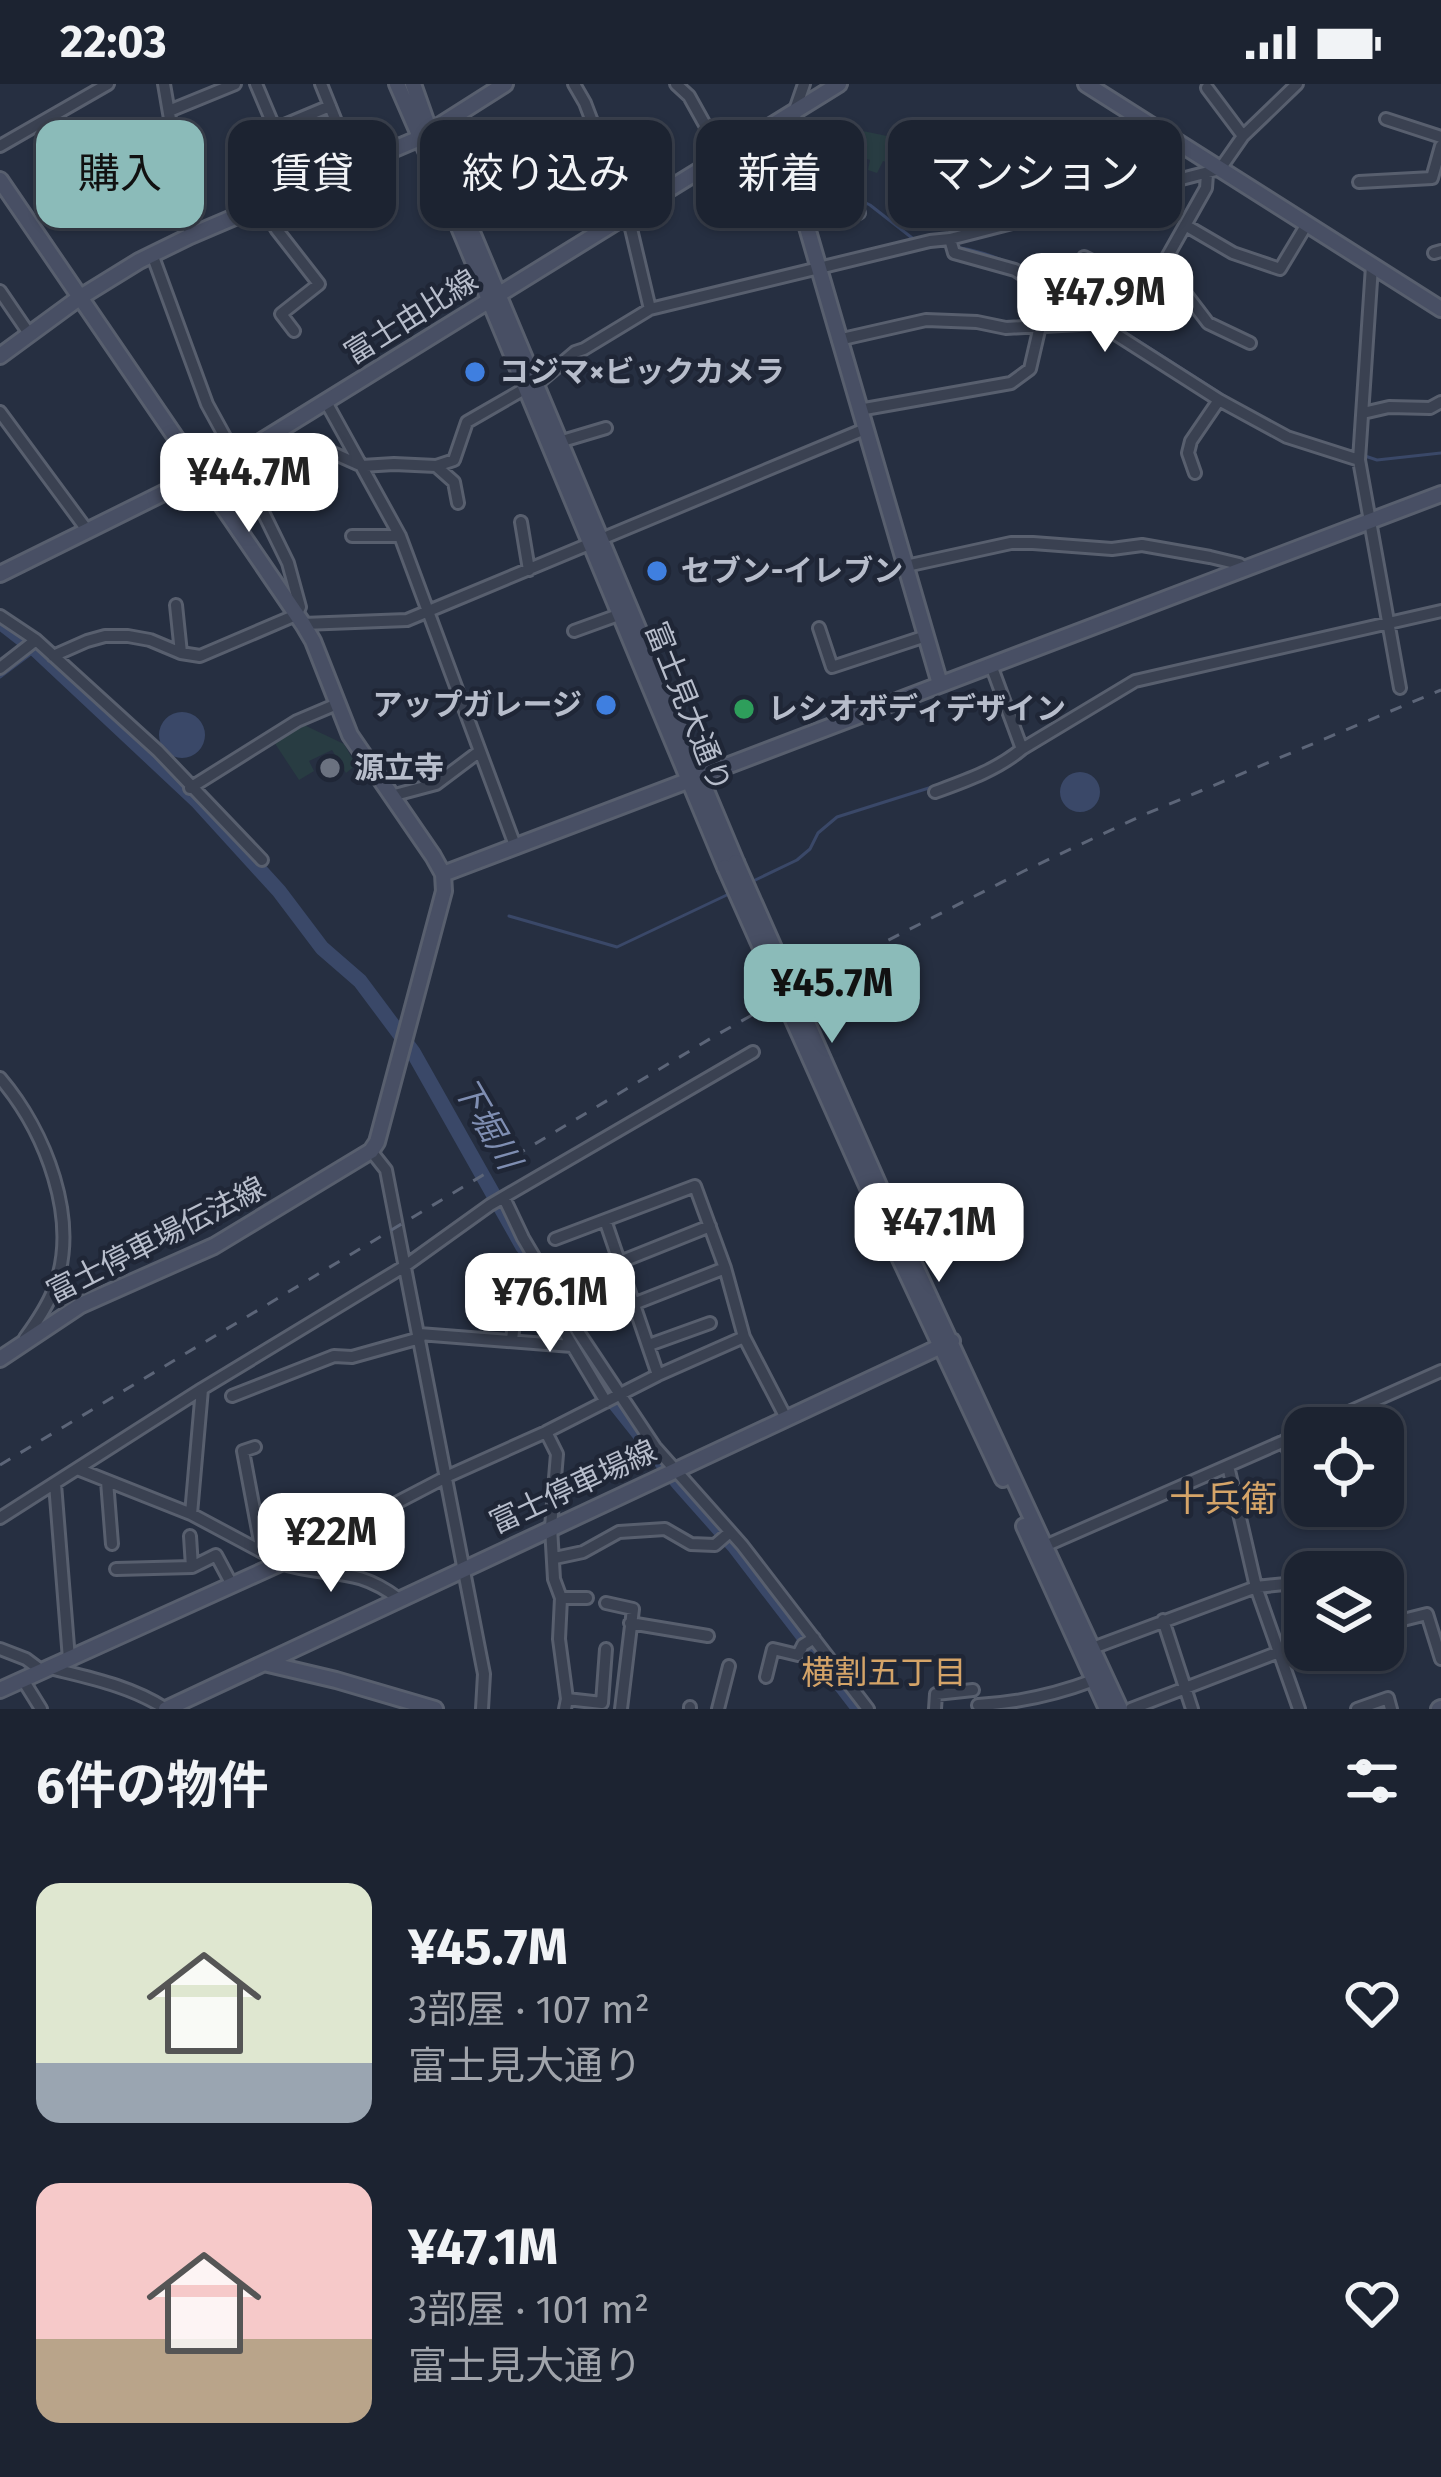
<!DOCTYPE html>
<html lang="ja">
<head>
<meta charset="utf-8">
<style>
  body { margin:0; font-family:"Fira Sans","Noto Sans JP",sans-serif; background:#252b39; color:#f1f3f6; height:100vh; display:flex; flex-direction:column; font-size:45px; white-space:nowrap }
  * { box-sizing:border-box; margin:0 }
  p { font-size:39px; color:#a0a4ab }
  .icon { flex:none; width:66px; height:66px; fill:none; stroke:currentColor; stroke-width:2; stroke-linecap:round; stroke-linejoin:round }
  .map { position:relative; height:1625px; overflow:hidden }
  .details { display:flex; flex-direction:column; background:#1c2331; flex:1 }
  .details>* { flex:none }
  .banner { position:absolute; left:36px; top:36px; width:1371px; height:108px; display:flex; gap:24px }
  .tools { position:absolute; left:1284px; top:1323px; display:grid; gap:24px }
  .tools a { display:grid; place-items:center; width:120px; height:120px; border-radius:24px; background:#1c2331; box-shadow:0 3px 9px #0004,0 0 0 3px #3a404d; font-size:60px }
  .price { position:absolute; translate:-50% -102px; padding:0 27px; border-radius:24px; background:#fff; color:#222; font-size:39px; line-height:78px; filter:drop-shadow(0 3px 6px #0008) }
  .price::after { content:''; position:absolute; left:50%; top:72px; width:36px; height:27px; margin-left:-18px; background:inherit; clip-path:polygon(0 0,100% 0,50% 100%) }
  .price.on { background:#8bbbb9; color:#111 }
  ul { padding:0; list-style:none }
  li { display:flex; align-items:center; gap:36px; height:300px; padding:0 36px }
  li span { display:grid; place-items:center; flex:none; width:336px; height:240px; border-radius:24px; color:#555 }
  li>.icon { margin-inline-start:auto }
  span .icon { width:144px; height:144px; fill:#fffc; stroke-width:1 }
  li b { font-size:51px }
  h2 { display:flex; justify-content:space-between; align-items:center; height:144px; padding:0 36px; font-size:51px }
  .tag { padding:0 42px; border-radius:24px; background:#1c2331; box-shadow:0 3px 9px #0004,0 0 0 3px #3a404d; font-size:42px; line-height:108px }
  .tag.on { background:#8bbbb9; color:#111 }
  .status { display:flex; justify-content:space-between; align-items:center; height:84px; padding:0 60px; background:#1c2331; direction:ltr }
  .status svg { height:33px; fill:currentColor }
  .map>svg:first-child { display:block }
  .green { fill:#283c42 }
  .water { fill:#3a4868 }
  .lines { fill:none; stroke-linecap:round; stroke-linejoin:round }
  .stream { stroke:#3a4868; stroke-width:3 }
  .river { stroke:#3a4868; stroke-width:15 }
  .street-casing { stroke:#585f6e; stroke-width:16 }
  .secondary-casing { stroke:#585f6e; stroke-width:20 }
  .street { stroke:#3a4151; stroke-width:10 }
  .secondary { stroke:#484f64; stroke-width:14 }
  .rail { stroke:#5c6578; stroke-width:3; stroke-dasharray:12 12; stroke-linecap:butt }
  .secondary-bridge-casing { stroke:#585f6e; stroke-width:20; stroke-linecap:butt }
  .secondary-bridge { stroke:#484f64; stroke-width:14 }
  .shop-dot { fill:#3f7fe0; stroke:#1f2636; stroke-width:4.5 }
  .leisure-dot { fill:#2e9e5b; stroke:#1f2636; stroke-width:4.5 }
  .worship-dot { fill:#6b7280; stroke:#1f2636; stroke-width:4.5 }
  .labels { text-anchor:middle; stroke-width:9; stroke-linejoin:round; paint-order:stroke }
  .street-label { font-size:30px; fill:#b7bdcb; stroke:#1f2636 }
  .poi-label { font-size:30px; font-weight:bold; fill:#b7bdcb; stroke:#1f2636; text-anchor:start }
  .water-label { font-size:33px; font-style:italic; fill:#7f8eb2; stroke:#1f2636 }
  .neighbourhood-label { font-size:33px; fill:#d5a468; stroke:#1f2636 }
  .quarter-label { font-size:36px; fill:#d5a468; stroke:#1f2636 }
</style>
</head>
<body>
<div class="status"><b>22:03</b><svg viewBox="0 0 49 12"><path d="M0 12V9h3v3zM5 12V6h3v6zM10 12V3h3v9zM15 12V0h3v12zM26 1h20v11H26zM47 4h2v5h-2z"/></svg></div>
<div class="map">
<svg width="1441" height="1625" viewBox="0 0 1441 1625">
  <rect width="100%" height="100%" fill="#262f41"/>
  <path class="green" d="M810 36 911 57 902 83 883 77 877 89 868 86 870 76 804 55Z
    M302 640 344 660 356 681 346 689 332 666 309 677 314 687 299 696 274 658Z"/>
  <path class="water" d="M159 651a23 23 0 1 1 46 0a23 23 0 1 1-46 0Z
    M1060 708a20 20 0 1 1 40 0a20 20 0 1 1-40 0Z"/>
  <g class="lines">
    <path class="stream" d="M712 53 725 62
      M740 72 758 67 784 76
      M797 85 870 121 916 157
      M942 161C1008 168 1046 199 1100 233
      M1109 238 1237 320
      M1362 371 1377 376 1441 369
      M0 593 36 566
      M1052 641 1121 600
      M985 682 1003 672
      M749 799 797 776 810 765 818 749 837 733 932 703
      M509 832 617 863 731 809"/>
    <path class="river" d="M0 538 36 566 197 717 279 807 322 864 360 897 413 968 523 1163
      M541 1194 613 1317 679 1400 734 1462 859 1625"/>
    <defs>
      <path id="street" d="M164 0 190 152
        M256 0 275 45 330 22
        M321 0 354 82
        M574 0 585 19 628 132 650 225
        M676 0 689 12 709 48
        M1207 4 1243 52
        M795 26 804 0
        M169 27 235 0
        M1386 35 1441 53
        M46 37C65 67 89 91 107 121L181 95
        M0 62 108 0
        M258 74 275 117
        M75 77 171 41
        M1359 98 1432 94 1441 62
        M800 118 823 123 828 119 859 129
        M263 123 277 146 319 200 281 230 294 247
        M1185 141 1233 169 1280 185 1307 140
        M950 155 954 169 1015 186 1219 316 1191 357 1188 369 1195 389
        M1434 169 1441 167
        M1084 173 1149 205
        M1163 180 1208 239 1250 259
        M1372 182 1359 376 1400 604
        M0 207 30 251
        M838 256 926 236 977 238 1006 244 1098 239 1138 217 1147 209 1206 104 1207 90
        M536 301 575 268 584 265 650 225 930 157 950 155 1220 85 1243 52 1297 0
        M1219 316 1287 353 1359 376
        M326 318 400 452 516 764
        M859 326 1011 299 1030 285 1040 242
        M0 328 87 446
        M1363 329 1389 323 1430 324 1441 318
        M559 358 606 344
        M294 370V398
        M239 373 258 374 324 365 362 382 394 380 436 382 454 376 467 338 526 304
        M436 382 454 398 458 419
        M521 438 529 486
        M352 452H400
        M906 482 1011 459H1033L1112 465 1142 461 1210 473 1239 480 1245 484
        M176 521 181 569
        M0 532 36 556 158 667 262 776
        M303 540 407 536 865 345
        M819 544 832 583 926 552
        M574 547 621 530
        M53 572 87 557 105 552H128L150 556 181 569 200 572 296 531 300 523 288 479 236 373 207 320 152 170
        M0 584 36 556
        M1022 665 1135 597 1441 527
        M190 704 297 637 337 620
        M935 708C965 697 997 686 1022 665L991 581
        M391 712 436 700 480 667
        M0 994C45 1047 81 1136 54 1205 47 1223 36 1239 25 1254
        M371 1067 386 1086 484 1590 482 1625
        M504 1114 523 1154 579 1249 655 1363 742 1461 868 1625
        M605 1136 658 1291
        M555 1155 695 1102 725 1184 744 1253 786 1334
        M620 1178 710 1142
        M636 1219 725 1184
        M419 1250 572 1262
        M512 1256 518 1203 535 1199 606 1318
        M649 1261 710 1239
        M232 1312 334 1272 352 1273 420 1254
        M1313 1344 1441 1287
        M546 1348 557 1370 551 1443 554 1495 561 1514 559 1555 567 1615 565 1625
        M1284 1357 1303 1399
        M255 1363 243 1367 262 1468
        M1228 1382 1256 1503 1299 1625
        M80 1386 191 1430 262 1468 285 1477 446 1393 546 1348 658 1291 744 1253
        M107 1397 112 1460
        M55 1400 69 1575
        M191 1430 202 1305
        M0 1434 202 1305 405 1182 490 1121 753 968
        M190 1452 192 1483
        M1038 1465 1305 1348
        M555 1474 583 1468 619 1448 665 1445 691 1460 715 1461 730 1448
        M280 1479C328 1495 353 1480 399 1515
        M116 1485 192 1483 216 1471 231 1499
        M561 1514H587
        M606 1519 633 1525 621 1625
        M1163 1536 1192 1625
        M630 1539 708 1552
        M1383 1541 1427 1530 1441 1575
        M0 1565 26 1575 42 1587
        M1090 1565 1256 1503 1305 1498
        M50 1584C90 1594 131 1602 166 1625
        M766 1593 773 1565 798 1571 803 1561 814 1554
        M23 1596 41 1625
        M567 1615 602 1619 606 1565
        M978 1621C1017 1619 1057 1610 1094 1596
        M690 1625V1623
        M718 1625 729 1582
        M935 1625 936 1610 973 1606
        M1131 1625 1305 1558
        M1357 1625 1388 1614 1391 1625"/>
      <path id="secondary" d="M397 0 451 124 725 783
        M413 0 430 48 736 778
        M1086 0 1441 225
        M794 29 786 64 790 85 940 600
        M0 96 303 540 313 557 350 651 433 772 443 790 444 807 377 1058 371 1067 214 1162 81 1221 0 1275
        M0 272 79 214 139 177 190 152 420 54 505 0
        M0 490 236 373 839 0
        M443 790 1441 410
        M903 1156 1120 1625
        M893 1160 1003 1395
        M1024 1442 1107 1625
        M264 1579 336 1596 435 1625
        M0 1606 285 1477
        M166 1625 952 1257
        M1439 1625 1441 1624"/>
    </defs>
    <use href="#street" class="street-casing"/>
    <use href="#secondary" class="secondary-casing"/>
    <use href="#street" class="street"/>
    <use href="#secondary" class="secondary"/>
    <path class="rail" d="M0 1381 713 953 859 871 1024 787 1141 732 1441 606"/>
    <defs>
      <path id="secondary-bridge" d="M736 778 903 1156
        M725 783 893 1160"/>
    </defs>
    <use href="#secondary-bridge" class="secondary-bridge-casing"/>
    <use href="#secondary-bridge" class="secondary-bridge"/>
  </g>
  <g class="shop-dot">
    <circle cx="475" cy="288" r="12"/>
    <circle cx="657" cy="487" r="12"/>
    <circle cx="606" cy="621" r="12"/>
  </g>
  <circle class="leisure-dot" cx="744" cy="625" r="12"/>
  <circle class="worship-dot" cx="330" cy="684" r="12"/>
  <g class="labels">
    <g class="street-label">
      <text transform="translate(411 233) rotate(-32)" y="10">富士由比線</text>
      <text transform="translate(688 623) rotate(68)" y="10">富士見大通り</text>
      <text transform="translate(156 1156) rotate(-27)" y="10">富士停車場伝法線</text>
      <text transform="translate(573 1403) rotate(-25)" y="10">富士停車場線</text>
    </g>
    <g class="poi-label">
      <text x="499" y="298">コジマ×ビックカメラ</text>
      <text x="681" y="497">セブン-イレブン</text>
      <text x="582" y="631" text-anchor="end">アップガレージ</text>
      <text x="768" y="635">レシオボディデザイン</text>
      <text x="354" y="694">源立寺</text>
    </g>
    <g class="water-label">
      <text transform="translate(488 1039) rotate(60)" y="12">下堀川</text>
    </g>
    <g class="neighbourhood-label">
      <text x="884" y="1600">横割五丁目</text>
    </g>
    <g class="quarter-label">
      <text x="1223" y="1427">十兵衛</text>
    </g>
  </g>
</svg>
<div class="tools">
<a><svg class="icon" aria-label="locate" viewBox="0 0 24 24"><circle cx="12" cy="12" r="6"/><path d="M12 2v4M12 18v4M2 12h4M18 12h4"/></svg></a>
<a><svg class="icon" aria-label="layers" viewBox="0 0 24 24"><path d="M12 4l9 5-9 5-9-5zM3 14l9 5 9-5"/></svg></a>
</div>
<b class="price" style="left:1105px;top:271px">¥47.9M</b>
<b class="price" style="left:249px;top:451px">¥44.7M</b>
<b class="price on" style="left:832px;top:962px">¥45.7M</b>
<b class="price" style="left:939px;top:1201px">¥47.1M</b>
<b class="price" style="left:550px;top:1271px">¥76.1M</b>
<b class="price" style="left:331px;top:1511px">¥22M</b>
<div class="banner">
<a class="tag on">購入</a>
<a class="tag">賃貸</a>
<a class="tag">絞り込み</a>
<a class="tag">新着</a>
<a class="tag">マンション</a>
</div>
</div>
<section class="details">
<h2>6件の物件<svg class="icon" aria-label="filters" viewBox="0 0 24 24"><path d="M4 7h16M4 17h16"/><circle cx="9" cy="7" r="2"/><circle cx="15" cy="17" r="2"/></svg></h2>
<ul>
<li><span style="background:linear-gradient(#dfe7d0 75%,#9aa5b1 0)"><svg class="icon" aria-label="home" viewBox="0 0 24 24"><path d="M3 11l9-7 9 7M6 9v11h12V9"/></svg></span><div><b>¥45.7M</b><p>3部屋 · 107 m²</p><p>富士見大通り</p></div><svg class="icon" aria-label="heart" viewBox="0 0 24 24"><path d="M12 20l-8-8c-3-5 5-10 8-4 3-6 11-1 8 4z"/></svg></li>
<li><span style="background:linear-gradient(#f6c9c9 65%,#b9a48a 0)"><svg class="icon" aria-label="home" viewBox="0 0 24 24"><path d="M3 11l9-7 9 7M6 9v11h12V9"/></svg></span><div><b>¥47.1M</b><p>3部屋 · 101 m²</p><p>富士見大通り</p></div><svg class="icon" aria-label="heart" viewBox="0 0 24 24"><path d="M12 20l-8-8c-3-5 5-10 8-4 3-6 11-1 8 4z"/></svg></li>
</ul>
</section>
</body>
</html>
